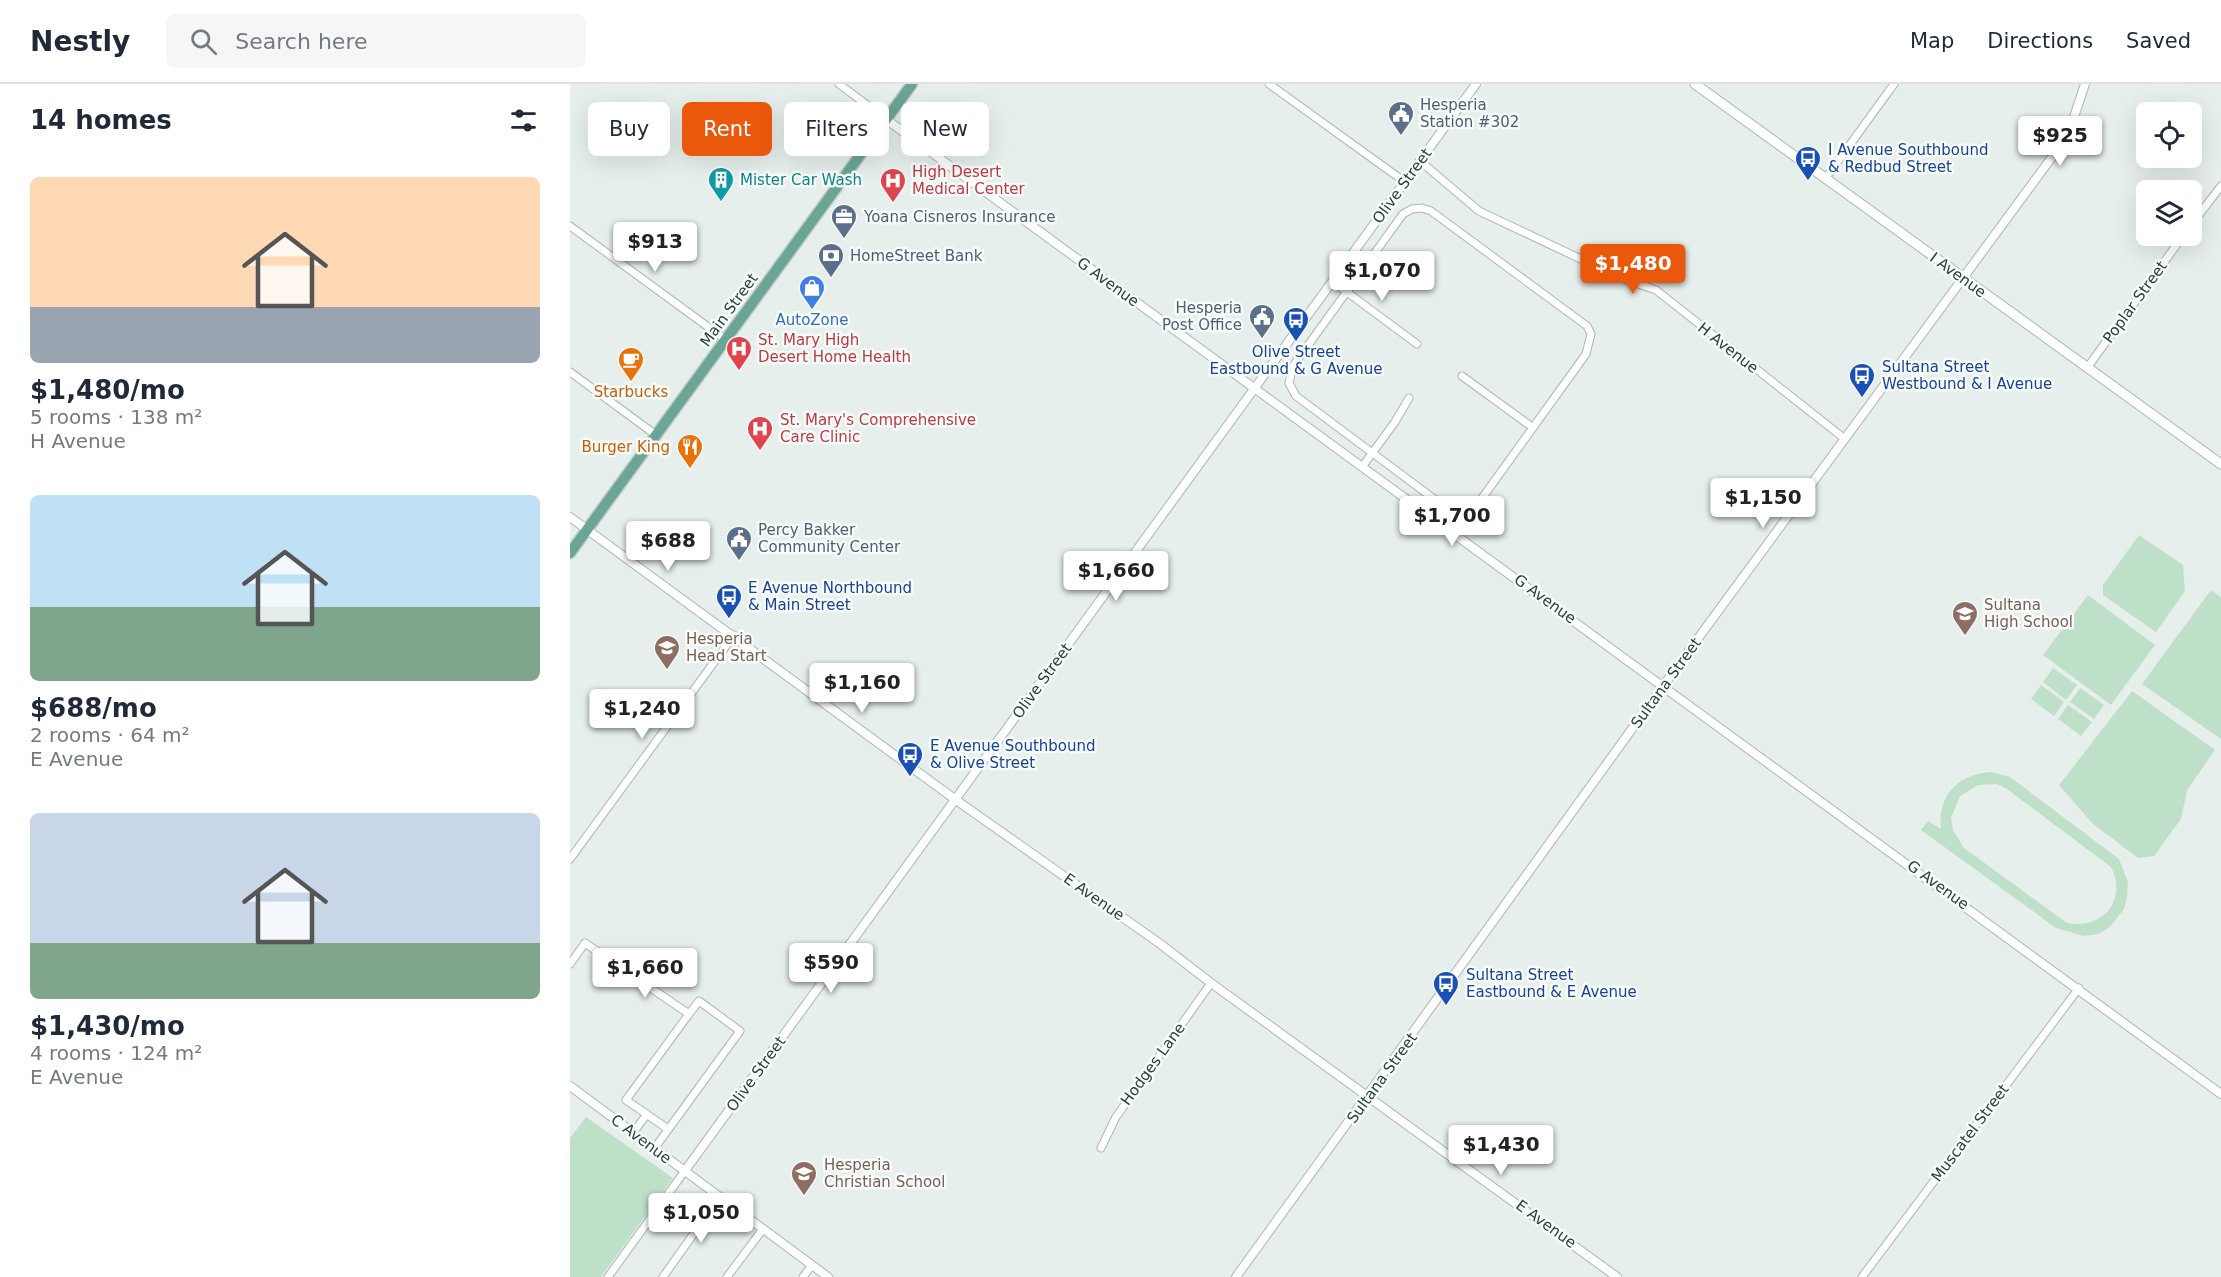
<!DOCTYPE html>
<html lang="en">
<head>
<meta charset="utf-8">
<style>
  body { margin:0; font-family:"DejaVu Sans",sans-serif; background:#f6f6f7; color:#1f2937; height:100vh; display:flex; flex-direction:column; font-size:22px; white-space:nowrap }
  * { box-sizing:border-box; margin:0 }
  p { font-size:20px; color:#747a83 }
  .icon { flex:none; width:33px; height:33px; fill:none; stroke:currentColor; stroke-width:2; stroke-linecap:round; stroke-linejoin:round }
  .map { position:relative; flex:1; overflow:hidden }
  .sheet { display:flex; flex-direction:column; background:#fff; width:570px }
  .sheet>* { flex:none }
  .top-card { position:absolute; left:18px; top:18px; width:570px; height:54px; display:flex; gap:12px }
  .buttons { position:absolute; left:1566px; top:18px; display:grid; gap:12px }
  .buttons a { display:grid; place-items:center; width:66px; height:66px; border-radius:9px; background:#fff; box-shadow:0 6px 24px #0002; font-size:30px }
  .price { position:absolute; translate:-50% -51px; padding:0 14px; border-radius:6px; background:#fff; color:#222; font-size:20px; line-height:39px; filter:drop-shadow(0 2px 3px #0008) }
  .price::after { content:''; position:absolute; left:50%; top:36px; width:18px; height:14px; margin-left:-9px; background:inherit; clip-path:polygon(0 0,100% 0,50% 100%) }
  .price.on { background:#ea580c; color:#fff }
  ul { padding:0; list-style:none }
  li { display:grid; align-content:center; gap:12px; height:318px; padding:0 30px }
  li span { display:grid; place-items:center; height:186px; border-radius:9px; color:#555 }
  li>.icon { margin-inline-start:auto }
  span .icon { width:108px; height:108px; fill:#fffc; stroke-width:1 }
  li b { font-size:26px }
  h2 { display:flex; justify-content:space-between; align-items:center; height:72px; padding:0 30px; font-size:26px }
  .pill { padding:0 21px; border-radius:9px; background:#fff; box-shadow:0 6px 24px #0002; font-size:21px; line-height:54px }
  .pill.on { background:#ea580c; color:#fff }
  header { display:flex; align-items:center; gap:36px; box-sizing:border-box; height:84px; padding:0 30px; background:#fff; border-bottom:2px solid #e0e1e3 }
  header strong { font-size:28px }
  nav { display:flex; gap:33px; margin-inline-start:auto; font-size:21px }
  .search { width:420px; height:54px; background:#f6f6f7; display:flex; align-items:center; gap:15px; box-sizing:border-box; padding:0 21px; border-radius:9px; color:#747a83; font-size:22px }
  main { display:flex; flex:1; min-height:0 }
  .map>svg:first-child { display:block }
  .green { fill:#bfe0c8; fill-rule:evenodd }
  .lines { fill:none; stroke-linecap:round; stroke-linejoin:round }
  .minor-casing { stroke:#a8b8b2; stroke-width:9 }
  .tertiary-casing { stroke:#a8b8b2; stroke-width:10 }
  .secondary-casing { stroke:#a4bbb3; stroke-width:11 }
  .primary-casing { stroke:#c2cac8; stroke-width:13 }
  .minor { stroke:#fff; stroke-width:7 }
  .tertiary { stroke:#fff; stroke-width:8 }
  .secondary { stroke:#fff; stroke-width:9 }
  .primary { stroke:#6aa596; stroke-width:10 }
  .labels { text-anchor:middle; stroke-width:5; stroke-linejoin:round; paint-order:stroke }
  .service-label { font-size:15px; fill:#4e5e75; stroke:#f7fbf9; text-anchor:start }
  .transit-label { font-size:15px; fill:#164399; stroke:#f7fbf9; text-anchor:start }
  .health-label { font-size:15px; fill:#be3a42; stroke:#f7fbf9; text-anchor:start }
  .culture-label { font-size:15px; fill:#0d838f; stroke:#f7fbf9; text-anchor:start }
  .street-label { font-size:15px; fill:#24423a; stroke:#f7fbf9 }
  .shop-label { font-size:15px; fill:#366cbe; stroke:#f7fbf9 }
  .food-label { font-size:15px; fill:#c56008; stroke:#f7fbf9 }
  .education-label { font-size:15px; fill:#785e54; stroke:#f7fbf9; text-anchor:start }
</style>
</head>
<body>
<header>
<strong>Nestly</strong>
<div class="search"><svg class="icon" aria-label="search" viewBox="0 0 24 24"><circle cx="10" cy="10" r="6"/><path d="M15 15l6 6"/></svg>Search here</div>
<nav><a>Map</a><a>Directions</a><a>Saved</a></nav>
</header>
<main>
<section class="sheet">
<h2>14 homes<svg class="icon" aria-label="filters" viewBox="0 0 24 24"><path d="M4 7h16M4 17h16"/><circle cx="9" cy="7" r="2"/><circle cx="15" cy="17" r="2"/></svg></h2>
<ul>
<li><span style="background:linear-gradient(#ffd9b3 70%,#9aa5b1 0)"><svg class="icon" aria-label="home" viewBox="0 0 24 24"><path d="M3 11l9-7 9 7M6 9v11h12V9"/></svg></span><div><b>$1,480/mo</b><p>5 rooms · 138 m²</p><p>H Avenue</p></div></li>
<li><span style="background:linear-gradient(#bfe0f5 60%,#7fa58c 0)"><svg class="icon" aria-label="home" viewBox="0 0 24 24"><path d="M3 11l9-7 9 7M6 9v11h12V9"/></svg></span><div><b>$688/mo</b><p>2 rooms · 64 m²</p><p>E Avenue</p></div></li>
<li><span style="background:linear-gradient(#c9d6e8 70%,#7fa58c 0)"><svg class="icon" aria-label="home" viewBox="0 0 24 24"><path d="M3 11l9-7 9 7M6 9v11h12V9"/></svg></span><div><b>$1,430/mo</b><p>4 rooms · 124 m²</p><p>E Avenue</p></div></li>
</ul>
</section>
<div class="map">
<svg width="1651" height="1193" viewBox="0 0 1651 1193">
  <rect width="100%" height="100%" fill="#e6efeb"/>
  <path class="green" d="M1569 451 1613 481 1615 507 1586 548 1533 511V501Z
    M1641 506 1651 513V655L1572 600Z
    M1518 511 1585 561 1541 621 1473 571Z
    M1483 584 1507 601 1496 616 1473 598Z
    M1471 601 1494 618 1484 632 1461 615Z
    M1510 604 1534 621 1524 635 1500 618Z
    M1562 607 1645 666 1617 706 1611 735 1584 772 1568 774 1522 739 1489 701Z
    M1498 621 1522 638 1511 652 1488 635Z
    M1421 688 1440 693 1549 775 1558 798 1557 813 1554 825 1540 843 1528 850 1514 852 1486 844 1351 746 1358 737 1371 745C1367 712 1388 690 1421 688ZM1427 700 1437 705 1541 783C1558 817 1532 846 1497 839L1394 764 1383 746 1381 734 1390 712 1408 701Z
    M16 1033 103 1094 31 1193H0V1054Z"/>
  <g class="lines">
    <defs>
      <path id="minor" d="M269 0 317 36
        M699 0 835 98
        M850 77 909 127 1051 194 1086 206 1275 355
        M1255 95 1324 0
        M852 124 861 127 1017 242 1021 250 1016 270 910 417 895 426H879L726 312 719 299 723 282 833 130 842 125Z
        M1622 140 1651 102
        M0 142 156 256
        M762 197 847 260
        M1517 284 1613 152
        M0 288 86 351
        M892 292 962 343
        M792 383 825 338 839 314
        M0 775 164 551
        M0 880 15 859 119 930 129 917 170 947 84 1065
        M98 1045 56 1016 119 930
        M63 1049 77 1030
        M531 1064 546 1033 641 899
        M38 1193 114 1088
        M93 1193 149 1114
        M157 1193 193 1145
        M233 1193 242 1181
        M1292 1193 1509 904"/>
      <path id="tertiary" d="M317 36 1651 1010
        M0 433 386 716 589 859 641 899 1047 1193
        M0 1002 258 1193
        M114 1088 906 0
        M666 1193 1093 602 1482 73 1502 39 1515 0"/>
      <path id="secondary" d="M1125 0 1651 380"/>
      <path id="primary" d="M0 469 342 0"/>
    </defs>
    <use href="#minor" class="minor-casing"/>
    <use href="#tertiary" class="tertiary-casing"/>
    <use href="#secondary" class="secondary-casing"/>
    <use href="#primary" class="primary-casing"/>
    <use href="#minor" class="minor"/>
    <use href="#tertiary" class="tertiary"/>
    <use href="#secondary" class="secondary"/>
    <use href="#primary" class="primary"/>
  </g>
  <defs>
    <symbol id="civic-pin" viewBox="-11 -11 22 30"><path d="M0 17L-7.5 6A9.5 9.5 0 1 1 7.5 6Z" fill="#5c6f8a" stroke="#f7fbf9"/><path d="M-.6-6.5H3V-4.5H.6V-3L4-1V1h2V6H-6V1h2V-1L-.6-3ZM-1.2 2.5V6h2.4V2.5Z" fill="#fff"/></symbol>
    <symbol id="bus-pin" viewBox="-11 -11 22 30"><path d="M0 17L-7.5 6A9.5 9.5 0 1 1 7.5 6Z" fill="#1a4fb4" stroke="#f7fbf9"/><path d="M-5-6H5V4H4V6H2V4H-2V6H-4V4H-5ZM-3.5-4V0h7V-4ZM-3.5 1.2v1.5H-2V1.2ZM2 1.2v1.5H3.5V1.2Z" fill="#fff"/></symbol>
    <symbol id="building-pin" viewBox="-11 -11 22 30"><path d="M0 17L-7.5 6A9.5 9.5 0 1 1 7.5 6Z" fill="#0f9aa8" stroke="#f7fbf9"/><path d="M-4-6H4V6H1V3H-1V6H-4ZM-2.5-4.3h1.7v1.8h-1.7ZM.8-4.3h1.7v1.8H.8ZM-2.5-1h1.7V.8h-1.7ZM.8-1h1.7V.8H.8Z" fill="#fff"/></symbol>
    <symbol id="hospital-pin" viewBox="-11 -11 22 30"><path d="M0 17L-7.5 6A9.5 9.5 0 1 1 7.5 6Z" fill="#e0444e" stroke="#f7fbf9"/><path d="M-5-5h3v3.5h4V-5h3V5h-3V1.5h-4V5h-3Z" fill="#fff"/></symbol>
    <symbol id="office-pin" viewBox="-11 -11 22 30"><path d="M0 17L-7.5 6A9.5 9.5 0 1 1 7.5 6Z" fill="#5c6f8a" stroke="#f7fbf9"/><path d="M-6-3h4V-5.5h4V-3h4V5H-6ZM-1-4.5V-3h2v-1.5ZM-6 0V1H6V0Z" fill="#fff"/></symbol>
    <symbol id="bank-pin" viewBox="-11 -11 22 30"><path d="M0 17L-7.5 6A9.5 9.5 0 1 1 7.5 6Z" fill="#5c6f8a" stroke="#f7fbf9"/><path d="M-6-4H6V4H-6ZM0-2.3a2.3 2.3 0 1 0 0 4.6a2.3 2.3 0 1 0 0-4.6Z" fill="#fff"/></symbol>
    <symbol id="shop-pin" viewBox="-11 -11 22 30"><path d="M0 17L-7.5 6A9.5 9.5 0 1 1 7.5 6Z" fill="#3f7fe0" stroke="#f7fbf9"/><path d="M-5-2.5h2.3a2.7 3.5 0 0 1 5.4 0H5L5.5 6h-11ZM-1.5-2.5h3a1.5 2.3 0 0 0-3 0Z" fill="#fff"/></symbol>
    <symbol id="cafe-pin" viewBox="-11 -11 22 30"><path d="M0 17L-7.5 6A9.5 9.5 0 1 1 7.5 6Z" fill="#e8710a" stroke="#f7fbf9"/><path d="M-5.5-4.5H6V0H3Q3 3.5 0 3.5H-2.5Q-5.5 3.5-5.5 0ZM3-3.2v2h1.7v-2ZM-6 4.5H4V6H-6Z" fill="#fff"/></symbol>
    <symbol id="restaurant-pin" viewBox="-11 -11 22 30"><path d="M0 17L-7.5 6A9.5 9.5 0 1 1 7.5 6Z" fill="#e8710a" stroke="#f7fbf9"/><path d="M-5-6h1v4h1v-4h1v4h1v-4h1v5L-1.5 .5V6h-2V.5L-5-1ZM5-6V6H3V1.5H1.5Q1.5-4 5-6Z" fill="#fff"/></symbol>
    <symbol id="school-pin" viewBox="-11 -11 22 30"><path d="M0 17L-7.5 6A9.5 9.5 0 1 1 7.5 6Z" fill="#8d6e63" stroke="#f7fbf9"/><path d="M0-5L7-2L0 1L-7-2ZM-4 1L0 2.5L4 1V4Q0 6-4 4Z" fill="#fff"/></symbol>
  </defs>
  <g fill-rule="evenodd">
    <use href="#civic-pin" x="816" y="15" width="30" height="40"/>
    <use href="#bus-pin" x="1223" y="60" width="30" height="40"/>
    <use href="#building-pin" x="136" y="81" width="30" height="40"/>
    <use href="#hospital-pin" x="308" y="82" width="30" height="40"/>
    <use href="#office-pin" x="259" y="118" width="30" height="40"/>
    <use href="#bank-pin" x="246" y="157" width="30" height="40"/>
    <use href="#shop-pin" x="227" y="189" width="30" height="40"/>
    <use href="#civic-pin" x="677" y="218" width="30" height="40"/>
    <use href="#bus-pin" x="711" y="221" width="30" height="40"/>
    <use href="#hospital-pin" x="154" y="250" width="30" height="40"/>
    <use href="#cafe-pin" x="46" y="261" width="30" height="40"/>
    <use href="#bus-pin" x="1277" y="277" width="30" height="40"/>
    <use href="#hospital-pin" x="175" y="330" width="30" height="40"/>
    <use href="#restaurant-pin" x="105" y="348" width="30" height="40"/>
    <use href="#civic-pin" x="154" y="440" width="30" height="40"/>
    <use href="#bus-pin" x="144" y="498" width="30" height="40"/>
    <use href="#school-pin" x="1380" y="515" width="30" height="40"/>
    <use href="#school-pin" x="82" y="549" width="30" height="40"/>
    <use href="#bus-pin" x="325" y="656" width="30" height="40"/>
    <use href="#bus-pin" x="861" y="885" width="30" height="40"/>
    <use href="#school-pin" x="219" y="1075" width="30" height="40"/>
  </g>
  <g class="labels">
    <g class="service-label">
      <text x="850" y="26">Hesperia<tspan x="850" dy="17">Station #302</tspan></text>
      <text x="294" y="138">Yoana Cisneros Insurance</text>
      <text x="280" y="177">HomeStreet Bank</text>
      <text x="672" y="229" text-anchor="end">Hesperia<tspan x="672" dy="17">Post Office</tspan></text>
      <text x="188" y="451">Percy Bakker<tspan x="188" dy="17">Community Center</tspan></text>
    </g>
    <g class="transit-label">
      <text x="1258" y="71">I Avenue Southbound<tspan x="1258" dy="17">&amp; Redbud Street</tspan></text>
      <text x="726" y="273" text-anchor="middle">Olive Street<tspan x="726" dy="17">Eastbound &amp; G Avenue</tspan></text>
      <text x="1312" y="288">Sultana Street<tspan x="1312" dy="17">Westbound &amp; I Avenue</tspan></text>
      <text x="178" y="509">E Avenue Northbound<tspan x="178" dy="17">&amp; Main Street</tspan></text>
      <text x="360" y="667">E Avenue Southbound<tspan x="360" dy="17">&amp; Olive Street</tspan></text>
      <text x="896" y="896">Sultana Street<tspan x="896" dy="17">Eastbound &amp; E Avenue</tspan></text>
    </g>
    <g class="health-label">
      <text x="342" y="93">High Desert<tspan x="342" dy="17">Medical Center</tspan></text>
      <text x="188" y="261">St. Mary High<tspan x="188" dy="17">Desert Home Health</tspan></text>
      <text x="210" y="341">St. Mary's Comprehensive<tspan x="210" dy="17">Care Clinic</tspan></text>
    </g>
    <g class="culture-label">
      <text x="170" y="101">Mister Car Wash</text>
    </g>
    <g class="street-label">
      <text transform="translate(832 102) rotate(-54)" y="5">Olive Street</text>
      <text transform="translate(1388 191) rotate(36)" y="5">I Avenue</text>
      <text transform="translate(538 198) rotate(36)" y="5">G Avenue</text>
      <text transform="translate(1565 218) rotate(-54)" y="5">Poplar Street</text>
      <text transform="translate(159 226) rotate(-54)" y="5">Main Street</text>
      <text transform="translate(1158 264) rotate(38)" y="5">H Avenue</text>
      <text transform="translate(975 515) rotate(36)" y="5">G Avenue</text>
      <text transform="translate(472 597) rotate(-54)" y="5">Olive Street</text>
      <text transform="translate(1096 599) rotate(-54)" y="5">Sultana Street</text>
      <text transform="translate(1368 801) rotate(36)" y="5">G Avenue</text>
      <text transform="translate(524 813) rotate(35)" y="5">E Avenue</text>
      <text transform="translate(583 980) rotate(-54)" y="5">Hodges Lane</text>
      <text transform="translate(186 990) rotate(-54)" y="5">Olive Street</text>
      <text transform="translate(812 994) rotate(-54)" y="5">Sultana Street</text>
      <text transform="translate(1400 1049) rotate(-53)" y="5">Muscatel Street</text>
      <text transform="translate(71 1055) rotate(37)" y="5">C Avenue</text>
      <text transform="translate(976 1140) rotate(36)" y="5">E Avenue</text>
    </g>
    <g class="shop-label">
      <text x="242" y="241">AutoZone</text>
    </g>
    <g class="food-label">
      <text x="61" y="313">Starbucks</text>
      <text x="100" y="368" text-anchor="end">Burger King</text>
    </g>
    <g class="education-label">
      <text x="1414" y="526">Sultana<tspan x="1414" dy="17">High School</tspan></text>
      <text x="116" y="560">Hesperia<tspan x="116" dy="17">Head Start</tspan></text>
      <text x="254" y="1086">Hesperia<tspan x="254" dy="17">Christian School</tspan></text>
    </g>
  </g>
</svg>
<div class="buttons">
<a><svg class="icon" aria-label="locate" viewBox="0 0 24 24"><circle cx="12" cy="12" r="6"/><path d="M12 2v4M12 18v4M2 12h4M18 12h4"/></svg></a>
<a><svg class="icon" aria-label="layers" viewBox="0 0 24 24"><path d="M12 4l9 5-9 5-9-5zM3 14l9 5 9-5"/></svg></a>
</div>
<b class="price" style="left:1490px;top:83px">$925</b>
<b class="price" style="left:85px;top:189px">$913</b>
<b class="price on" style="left:1063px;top:211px">$1,480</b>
<b class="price" style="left:812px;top:218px">$1,070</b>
<b class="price" style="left:1193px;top:445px">$1,150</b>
<b class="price" style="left:882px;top:463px">$1,700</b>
<b class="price" style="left:98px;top:488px">$688</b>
<b class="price" style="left:546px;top:518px">$1,660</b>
<b class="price" style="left:292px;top:630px">$1,160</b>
<b class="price" style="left:72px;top:656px">$1,240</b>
<b class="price" style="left:261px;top:910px">$590</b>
<b class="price" style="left:75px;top:915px">$1,660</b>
<b class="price" style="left:931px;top:1092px">$1,430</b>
<b class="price" style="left:131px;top:1160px">$1,050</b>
<div class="top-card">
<a class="pill">Buy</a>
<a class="pill on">Rent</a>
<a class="pill">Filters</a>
<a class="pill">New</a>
</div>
</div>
</main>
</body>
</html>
